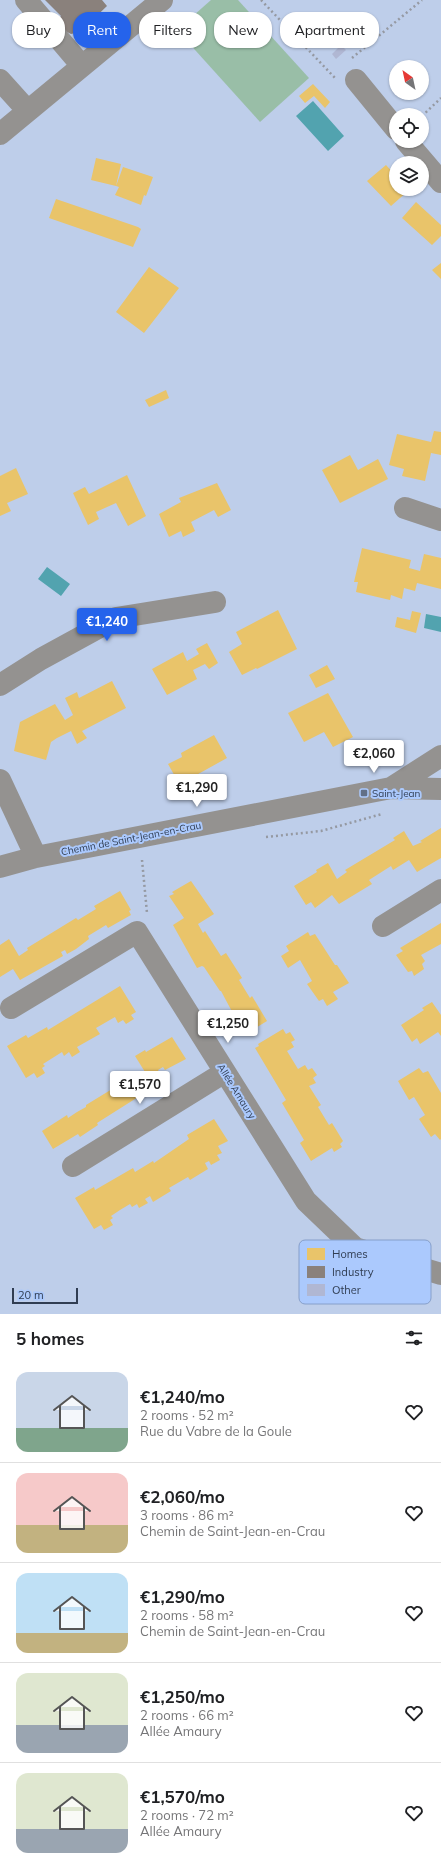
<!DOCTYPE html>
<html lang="en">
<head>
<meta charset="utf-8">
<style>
  body { margin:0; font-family:Mulish,sans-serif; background:#f2f2f2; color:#202124; height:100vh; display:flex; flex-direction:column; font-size:15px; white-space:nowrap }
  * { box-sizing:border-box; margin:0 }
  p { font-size:13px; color:#757577 }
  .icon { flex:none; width:22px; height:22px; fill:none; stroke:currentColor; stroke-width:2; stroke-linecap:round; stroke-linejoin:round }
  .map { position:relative; height:1314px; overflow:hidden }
  .sheet { display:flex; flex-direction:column; background:#fff; flex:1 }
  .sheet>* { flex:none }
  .hud { position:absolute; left:12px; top:12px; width:417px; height:36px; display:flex; gap:8px }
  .needle { width:26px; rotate:327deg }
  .tools { position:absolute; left:389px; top:60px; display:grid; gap:8px }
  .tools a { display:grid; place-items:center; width:40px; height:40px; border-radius:50%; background:#fff; box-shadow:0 1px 3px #0004; font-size:20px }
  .scale { position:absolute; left:12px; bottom:10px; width:66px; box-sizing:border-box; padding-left:4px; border:2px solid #303d52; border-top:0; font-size:11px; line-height:14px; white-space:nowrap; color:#303d52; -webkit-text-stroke:3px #abc9fd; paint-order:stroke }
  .price { position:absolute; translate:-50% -34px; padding:0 9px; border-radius:4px; background:#fff; color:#222; font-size:13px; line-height:26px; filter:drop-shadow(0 1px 2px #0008) }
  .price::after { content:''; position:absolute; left:50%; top:24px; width:12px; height:9px; margin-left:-6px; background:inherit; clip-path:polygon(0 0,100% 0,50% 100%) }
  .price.on { background:#2563eb; color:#fff }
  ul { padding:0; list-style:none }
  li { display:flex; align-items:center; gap:12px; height:100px; padding:0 16px }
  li+li { border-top:1px solid #e0e0e0 }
  li span { display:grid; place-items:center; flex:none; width:112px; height:80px; border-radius:12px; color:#555 }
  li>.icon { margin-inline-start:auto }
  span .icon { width:48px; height:48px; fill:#fffc; stroke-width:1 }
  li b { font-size:17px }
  h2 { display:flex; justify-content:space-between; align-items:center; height:48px; padding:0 16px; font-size:17px }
  .chip { padding:0 14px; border-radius:16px; background:#fff; box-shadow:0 1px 3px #0004; font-size:14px; line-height:36px }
  .chip.on { background:#2563eb; color:#fff }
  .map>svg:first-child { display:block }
  .grass { fill:#99bea7 }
  .water { fill:#52a3af }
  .homes { fill:#e9c46a }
  .industry { fill:#8a817c }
  .building { fill:#b0b7d3 }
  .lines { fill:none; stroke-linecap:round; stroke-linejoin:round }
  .path { stroke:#9599a2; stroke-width:2.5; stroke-dasharray:2 3; stroke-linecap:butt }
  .minor { stroke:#949290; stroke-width:22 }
  .poi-dot { fill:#627087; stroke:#abc9fd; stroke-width:1.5 }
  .labels { text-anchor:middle; stroke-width:4; stroke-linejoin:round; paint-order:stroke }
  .poi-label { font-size:10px; fill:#303d52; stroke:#abc9fd; text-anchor:start }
  .street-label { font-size:10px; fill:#303d52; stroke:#abc9fd }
  .key { fill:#abc9fd; stroke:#869fca; stroke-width:1 }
  .key-label { font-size:11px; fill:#303d52 }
</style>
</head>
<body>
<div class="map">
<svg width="441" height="1314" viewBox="0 0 441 1314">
  <rect width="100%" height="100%" fill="#beceea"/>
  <path class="grass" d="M211 0H238L309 78 260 122 177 30Z"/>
  <path class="water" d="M313 101 344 136 328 151 296 116Z
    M47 567 70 584 61 596 38 579Z
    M426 614 441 617V632L424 628Z"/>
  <path class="homes" d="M313 84 330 102 325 108 314 96 305 103 299 96Z
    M96 158 121 164 116 186 91 180Z
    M386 165 396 176V189H407L408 191 391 206 367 181Z
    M123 167 153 177 146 196 144 195 141 205 115 195 119 187 116 186Z
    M56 199 138 227 141 229 133 247 49 218Z
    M416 202 441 225V236L432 245 402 218Z
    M441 263V279L432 270Z
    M149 267 179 288 144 333 116 312Z
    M166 390 169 398 149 407 145 400Z
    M434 431 441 432V455L431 453 425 481 402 476 404 469 389 465 397 434 431 442Z
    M350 455 358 470 378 459 388 479 340 503 322 470Z
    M16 468 28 494 7 503 11 511 0 516V476Z
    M127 475 146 516 128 526 116 503 96 512 99 519 88 525 73 493 85 487 89 494Z
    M217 483 231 510 218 517 214 510 191 522 195 531 183 537 181 531 169 537 159 514 181 502 179 498Z
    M362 548 411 560 409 568 420 571 424 554 441 558V589L417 583 415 591 404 588 402 599 391 595 390 600 356 592 358 582H354Z
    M278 610 297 649 257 669 256 668 242 675 229 652 242 644 236 632Z
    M412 611 421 613 416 633 395 627 397 617 410 620Z
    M207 643 218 663 209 669 205 664 193 670 197 679 167 695 152 669 183 652 187 661 199 654 196 649Z
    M327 665 335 679 316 688 309 675Z
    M112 681 126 708 82 731 87 738 77 744 71 731 57 738 51 742 46 760 14 751 20 722 55 704 65 720 73 715 65 698 77 692 79 698Z
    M328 693 353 737 333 747 324 732 304 742 288 713Z
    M214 735 227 758 191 778 192 781 181 787 168 764 182 757 181 753Z
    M441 828V858L417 872 409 860 393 870 391 866 369 880 372 884 339 904 332 895 315 908 311 902 306 905 294 886 317 872 316 870 328 863 337 879 347 872 345 870 395 840 393 838 404 831 413 846 422 842 420 841Z
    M191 881 214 914 198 924 203 933 205 931 221 956 226 953 242 978 239 980 250 998 252 996 267 1021 249 1032 248 1031 244 1034 221 991H220L204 967 202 966 197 968 173 925 184 918 169 896 174 894 172 892Z
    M120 891 131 910 129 911 131 915 108 928 106 925 88 936 89 939 76 949 67 954 65 950 61 952 63 956 20 980 13 969 0 977V945L9 939 19 956 28 950 27 948 76 918 78 920 96 909 94 906Z
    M441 923V944L421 955 425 961 422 964 424 969 414 976 412 971 408 972 396 955 403 951 400 948Z
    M308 932 310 936 315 934 335 965H337L349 983 333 992 338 999 327 1006 323 999 319 1001 307 984 312 981 300 960 288 968 281 956 289 951 286 946Z
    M120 986 136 1012 131 1015 134 1019 126 1024 123 1020 118 1023 115 1017 96 1028 100 1034 77 1047 80 1052 72 1057 69 1052 64 1056 62 1052 43 1064 45 1066 42 1068 45 1073 37 1078 34 1073 26 1078 7 1046 26 1035 28 1038 47 1027 48 1030Z
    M432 1002 441 1015V1036L438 1032 420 1044 417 1038 412 1042 401 1025 424 1010 422 1008Z
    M283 1029 286 1034 290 1032 295 1040 291 1042 294 1047 287 1051 298 1069 305 1065 308 1070 312 1068 317 1075 313 1078 316 1083 309 1086 321 1105 318 1107 329 1125 332 1123 343 1141 340 1144 342 1147 334 1152 332 1148 311 1161 300 1143 304 1140 282 1103 286 1100 255 1048 259 1046 258 1044Z
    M172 1037 186 1059 165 1070 163 1067 158 1070 167 1084 148 1095 146 1092 97 1123 98 1125 80 1137 78 1134 53 1149 42 1131 67 1115 68 1118 77 1112 86 1107V1105L135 1075 137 1077 145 1072 135 1056 145 1050 146 1052Z
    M419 1068 423 1073 428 1071 441 1093V1139L440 1140 435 1134 431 1137 419 1119 425 1115 414 1097 409 1100 398 1081Z
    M214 1119 228 1141 218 1146 222 1153 217 1155 220 1160 211 1165 209 1161 205 1163 208 1169 190 1180 188 1177 169 1188 171 1191 153 1202 150 1196 145 1199 148 1203 139 1208 137 1204 132 1207 130 1204 120 1210 111 1216 113 1218 110 1220 113 1225 104 1230 101 1225 94 1229 75 1198 94 1187 95 1190 133 1168 135 1172 153 1161 154 1163 189 1139 187 1135Z"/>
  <path class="industry" d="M45 0H102L107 6 80 32 71 34 65 31 56 21 61 16Z"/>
  <path class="building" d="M341 45 346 50 336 59 332 54Z"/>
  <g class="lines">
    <path class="path" d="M261 0 335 78
      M352 58 422 0
      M422 116 441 98
      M266 837 321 831 382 814
      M142 860 147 913"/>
    <path class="minor" d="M26 0 82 66
      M0 80 27 110
      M356 80 396 129
      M0 134 162 0
      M406 141 441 182
      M405 508 441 520
      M0 685 41 659 116 618 215 602
      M0 780 36 857
      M391 788 441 756
      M0 867 36 857 391 788 441 789
      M383 926 441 890
      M11 1008 137 932 306 1201 355 1248 441 1274
      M73 1166 225 1072"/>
  </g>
  <rect class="poi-dot" x="360" y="789" width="8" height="8" rx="2"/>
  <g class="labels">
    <g class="poi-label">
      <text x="372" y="797">Saint-Jean</text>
    </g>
    <g class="street-label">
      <text transform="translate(131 838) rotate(-11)" y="4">Chemin de Saint-Jean-en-Crau</text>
      <text transform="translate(237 1091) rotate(58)" y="4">Allée Amaury</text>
    </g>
  </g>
  <rect x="299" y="1240" width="132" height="64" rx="6" class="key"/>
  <rect x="307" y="1248" width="18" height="12" fill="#e9c46a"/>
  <rect x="307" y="1266" width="18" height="12" fill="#8a817c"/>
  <rect x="307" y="1284" width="18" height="12" fill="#b0b7d3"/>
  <g class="key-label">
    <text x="332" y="1258">Homes</text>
    <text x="332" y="1276">Industry</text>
    <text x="332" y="1294">Other</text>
  </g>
</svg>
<div class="tools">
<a><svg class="needle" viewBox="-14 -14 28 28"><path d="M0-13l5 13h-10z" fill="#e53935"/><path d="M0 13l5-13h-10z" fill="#757577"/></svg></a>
<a><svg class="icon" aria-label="locate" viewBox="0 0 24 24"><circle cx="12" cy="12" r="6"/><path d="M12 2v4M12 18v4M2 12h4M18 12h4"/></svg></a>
<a><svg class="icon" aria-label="layers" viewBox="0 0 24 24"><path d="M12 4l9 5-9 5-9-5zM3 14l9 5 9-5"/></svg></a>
</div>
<div class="scale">20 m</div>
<b class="price on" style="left:107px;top:642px">€1,240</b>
<b class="price" style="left:374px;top:774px">€2,060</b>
<b class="price" style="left:197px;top:808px">€1,290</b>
<b class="price" style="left:228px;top:1044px">€1,250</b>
<b class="price" style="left:140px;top:1105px">€1,570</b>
<div class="hud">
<a class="chip">Buy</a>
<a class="chip on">Rent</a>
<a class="chip">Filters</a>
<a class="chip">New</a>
<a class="chip">Apartment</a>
</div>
</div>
<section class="sheet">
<h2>5 homes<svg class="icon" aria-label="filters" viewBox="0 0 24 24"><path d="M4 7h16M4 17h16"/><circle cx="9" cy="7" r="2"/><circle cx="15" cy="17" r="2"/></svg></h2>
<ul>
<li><span style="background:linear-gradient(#c9d6e8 70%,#7fa58c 0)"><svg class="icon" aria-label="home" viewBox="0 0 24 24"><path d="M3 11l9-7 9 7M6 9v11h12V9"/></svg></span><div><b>€1,240/mo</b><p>2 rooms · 52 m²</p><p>Rue du Vabre de la Goule</p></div><svg class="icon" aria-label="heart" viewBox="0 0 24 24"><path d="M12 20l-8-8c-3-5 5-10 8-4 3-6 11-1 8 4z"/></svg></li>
<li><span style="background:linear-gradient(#f6c9c9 65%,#c2b280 0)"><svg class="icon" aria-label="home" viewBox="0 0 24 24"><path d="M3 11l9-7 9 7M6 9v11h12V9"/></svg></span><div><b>€2,060/mo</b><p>3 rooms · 86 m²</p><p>Chemin de Saint-Jean-en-Crau</p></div><svg class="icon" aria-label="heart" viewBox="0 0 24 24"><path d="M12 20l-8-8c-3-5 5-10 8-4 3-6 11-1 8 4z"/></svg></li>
<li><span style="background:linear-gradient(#bfe0f5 75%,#c2b280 0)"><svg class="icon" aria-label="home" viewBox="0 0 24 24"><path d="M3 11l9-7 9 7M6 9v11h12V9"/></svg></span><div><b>€1,290/mo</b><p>2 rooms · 58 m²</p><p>Chemin de Saint-Jean-en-Crau</p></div><svg class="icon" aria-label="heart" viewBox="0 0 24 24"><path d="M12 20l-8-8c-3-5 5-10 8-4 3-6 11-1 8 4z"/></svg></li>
<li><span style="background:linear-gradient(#dfe7d0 65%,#9aa5b1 0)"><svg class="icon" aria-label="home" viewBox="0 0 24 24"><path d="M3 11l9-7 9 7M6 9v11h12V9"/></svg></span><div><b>€1,250/mo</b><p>2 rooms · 66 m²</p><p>Allée Amaury</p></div><svg class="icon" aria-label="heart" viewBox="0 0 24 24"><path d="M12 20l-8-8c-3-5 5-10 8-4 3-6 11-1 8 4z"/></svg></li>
<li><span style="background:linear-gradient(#dfe7d0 70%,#9aa5b1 0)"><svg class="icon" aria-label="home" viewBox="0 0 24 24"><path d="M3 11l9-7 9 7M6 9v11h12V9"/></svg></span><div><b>€1,570/mo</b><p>2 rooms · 72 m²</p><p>Allée Amaury</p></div><svg class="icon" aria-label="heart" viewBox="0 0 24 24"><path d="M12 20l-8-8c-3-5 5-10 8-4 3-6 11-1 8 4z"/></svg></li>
</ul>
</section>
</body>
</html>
